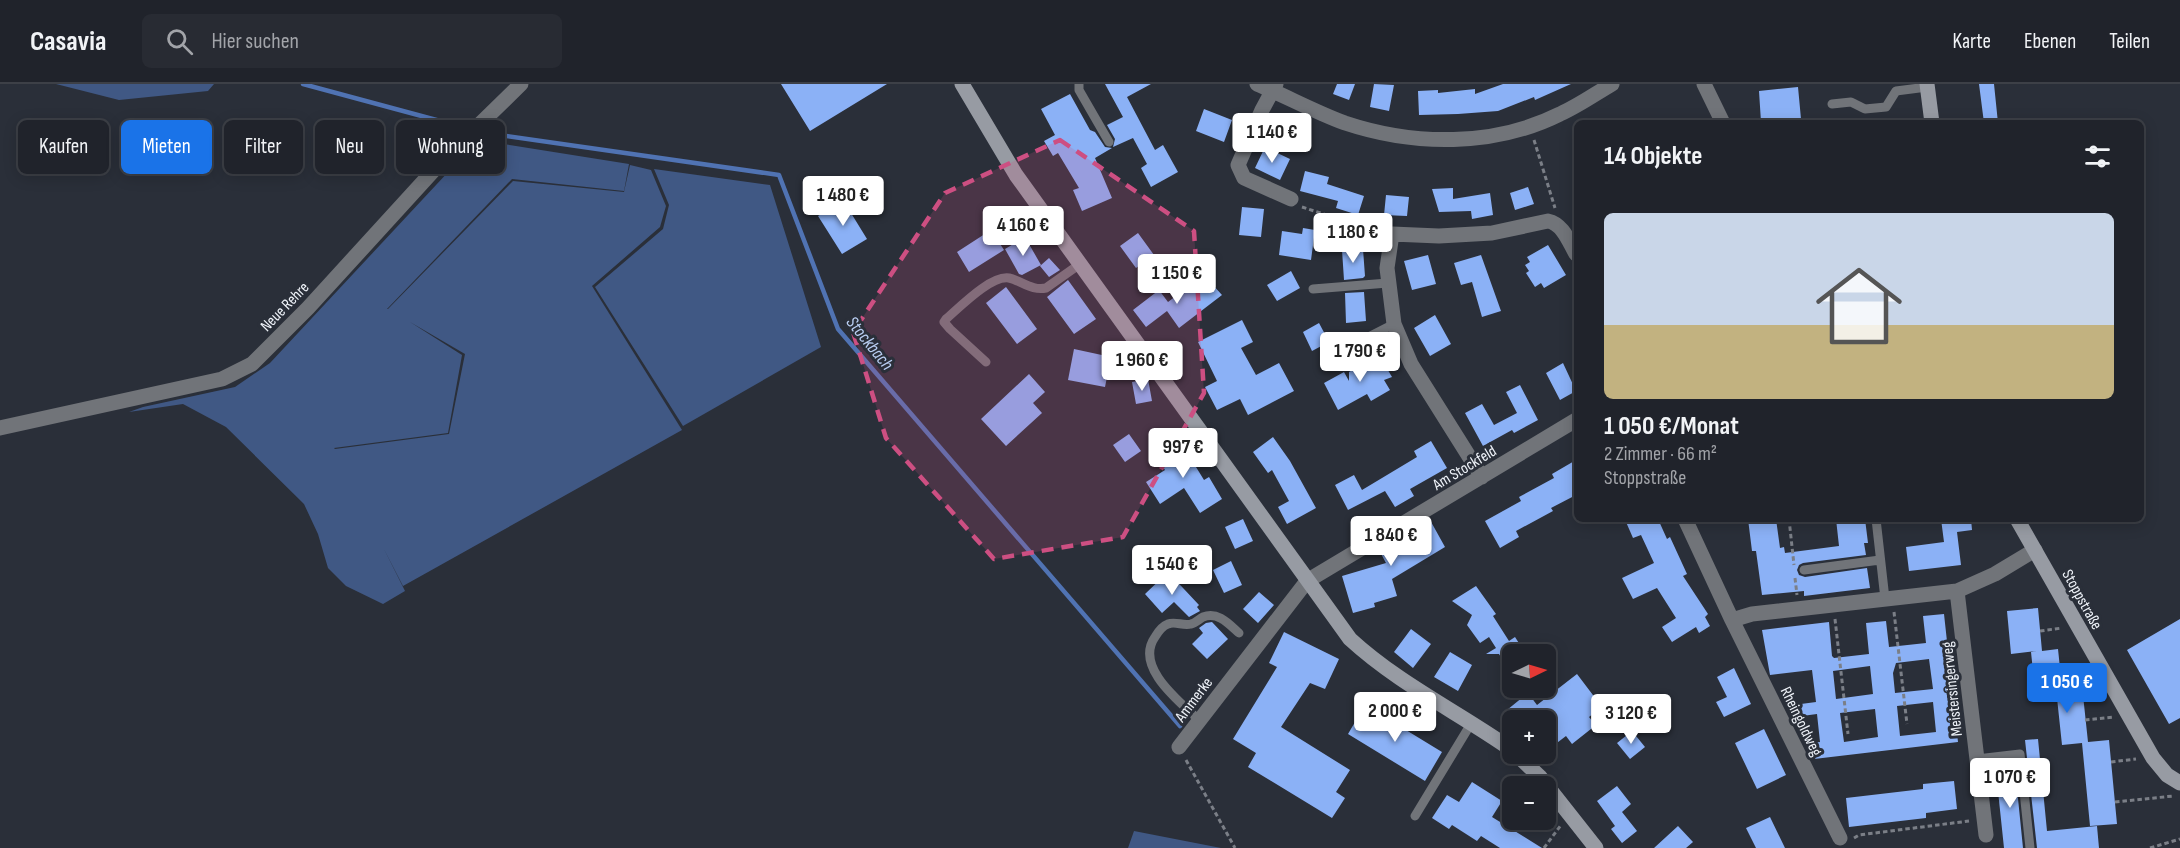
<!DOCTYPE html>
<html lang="de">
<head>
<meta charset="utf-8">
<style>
  body { margin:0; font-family:"Sofia Sans Condensed",sans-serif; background:#282b33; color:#f1f3f6; height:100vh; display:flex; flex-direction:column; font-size:22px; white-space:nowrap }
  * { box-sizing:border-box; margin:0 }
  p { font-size:20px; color:#a2a4a9 }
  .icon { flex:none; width:33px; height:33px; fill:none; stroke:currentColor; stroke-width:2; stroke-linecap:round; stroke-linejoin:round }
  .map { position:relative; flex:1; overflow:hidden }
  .side { position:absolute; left:1574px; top:36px; width:570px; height:402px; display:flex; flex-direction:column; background:#20232b; border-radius:9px; box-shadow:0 3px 15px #0003,0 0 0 2px #3d4047 }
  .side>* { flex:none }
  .top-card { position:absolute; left:18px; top:36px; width:570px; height:54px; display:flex; gap:12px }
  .needle { width:39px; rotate:85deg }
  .controls { position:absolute; left:1502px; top:560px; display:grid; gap:12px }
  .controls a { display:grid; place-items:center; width:54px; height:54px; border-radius:9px; background:#20232b; box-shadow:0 3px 15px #0003,0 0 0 2px #3d4047; font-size:30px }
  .price { position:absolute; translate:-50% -51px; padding:0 14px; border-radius:6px; background:#fff; color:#222; font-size:20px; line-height:39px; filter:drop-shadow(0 2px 3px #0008) }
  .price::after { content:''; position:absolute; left:50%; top:36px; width:18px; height:14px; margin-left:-9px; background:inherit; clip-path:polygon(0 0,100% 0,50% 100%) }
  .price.current { background:#1a73e8; color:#fff }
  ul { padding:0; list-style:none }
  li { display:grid; align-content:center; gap:12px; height:318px; padding:0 30px }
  li span { display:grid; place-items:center; height:186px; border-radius:9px; color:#555 }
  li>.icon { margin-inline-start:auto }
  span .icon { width:108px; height:108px; fill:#fffc; stroke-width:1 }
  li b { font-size:26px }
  h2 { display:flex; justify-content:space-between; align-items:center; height:72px; padding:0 30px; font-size:26px }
  .chip { padding:0 21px; border-radius:9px; background:#20232b; box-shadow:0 3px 15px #0003,0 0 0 2px #3d4047; font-size:21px; line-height:54px }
  .chip.current { background:#1a73e8; color:#fff }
  header { display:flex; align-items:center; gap:36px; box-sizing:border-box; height:84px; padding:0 30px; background:#20232b; border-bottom:2px solid #3d4047 }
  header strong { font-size:28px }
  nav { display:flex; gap:33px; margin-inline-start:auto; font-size:21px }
  .search { width:420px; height:54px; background:#282b33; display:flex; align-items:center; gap:15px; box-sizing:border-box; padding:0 21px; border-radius:9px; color:#a2a4a9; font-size:22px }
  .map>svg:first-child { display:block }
  .green { fill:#405884; fill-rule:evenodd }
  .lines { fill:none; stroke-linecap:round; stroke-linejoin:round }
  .stream { stroke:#5073b3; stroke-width:4.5 }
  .building { fill:#8bb1f6; fill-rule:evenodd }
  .path { stroke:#7b7f87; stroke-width:3; stroke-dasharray:4.5 3; stroke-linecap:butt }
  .service { stroke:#717479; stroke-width:9 }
  .minor { stroke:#717479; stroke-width:15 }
  .secondary { stroke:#979ba3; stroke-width:15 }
  .marked { fill:#cd4f82; fill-opacity:0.2; stroke:#cd4f82; stroke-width:4.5; stroke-dasharray:12 8; stroke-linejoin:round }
  .labels { text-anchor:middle; stroke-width:6; stroke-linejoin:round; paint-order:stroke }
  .street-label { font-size:16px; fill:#eff3f9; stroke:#2a2f39 }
  .water-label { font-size:18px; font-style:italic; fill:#bacff3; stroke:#2a2f39 }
</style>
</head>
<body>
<header>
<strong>Casavia</strong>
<div class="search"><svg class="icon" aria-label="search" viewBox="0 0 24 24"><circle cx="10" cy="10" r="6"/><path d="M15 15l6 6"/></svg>Hier suchen</div>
<nav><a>Karte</a><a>Ebenen</a><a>Teilen</a></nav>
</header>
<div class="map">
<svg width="2180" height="764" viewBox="0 0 2180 764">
  <rect width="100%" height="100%" fill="#2a2f39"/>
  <path class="green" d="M56 0H214L208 7 119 16Z
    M478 56 629 80 624 107 512 95 387 225H388L513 97 624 108 630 81 651 86 666 122 660 143 592 202 682 346 403 502 384 465 405 507 383 520 346 502 328 484 318 450 304 420 226 343 183 320 129 328 143 323 235 303 270 279ZM410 238 465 270 449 350 335 365 334 364 448 349 462 271Z
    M654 85 770 101 821 263 683 342 595 203 663 145 669 121Z
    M1134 747 1221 764H1128Z"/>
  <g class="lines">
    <path class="stream" d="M303 0 455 41
      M485 49 779 91 838 245 1180 642"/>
  </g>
  <path class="building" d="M781 0H887L810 47Z
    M1105 0H1151L1127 13 1155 66 1163 61 1178 88 1151 103 1141 84 1147 80 1133 54 1113 63 1115 55 1107 41 1123 33Z
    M1337 0H1355L1349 16 1333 10Z
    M1374 0 1394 1 1389 27 1370 23Z
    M1503 0H1571L1535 16 1534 13 1498 27 1458 30 1419 31 1418 7 1438 6V9L1475 5V10Z
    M1979 0H1994L1998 39H1984Z
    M1798 3 1801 35 1761 38 1759 7Z
    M1070 10 1090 46 1095 48 1105 63 1112 64 1095 74 1112 114 1082 127 1073 106 1079 104 1058 69 1053 72 1044 57 1055 51 1041 25Z
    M1204 25 1232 36 1224 58 1196 47Z
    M1265 63 1290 75 1280 96 1255 84Z
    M1305 87 1329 93 1327 100 1364 112 1358 131 1336 124 1338 117 1300 107Z
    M1528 103 1534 120 1515 126 1510 109Z
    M1453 104V115L1490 109 1493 131 1472 135 1471 127 1439 128 1432 105Z
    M1386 111 1409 113 1407 132 1384 131Z
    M843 116 867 155 842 170 818 132Z
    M1242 123 1264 125 1261 153 1239 151Z
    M1303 144 1315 146 1311 176 1279 171 1282 147 1302 150Z
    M991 146 1004 166 969 188 957 168Z
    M1138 149 1154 171 1136 184 1120 162Z
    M1025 153 1041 181 1022 191 1019 190 1005 165Z
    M1548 161 1566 191 1544 204 1541 199 1535 203 1526 189 1529 187 1525 181 1530 178 1527 173Z
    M1363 165 1365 192 1363 194 1344 196 1342 166Z
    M1428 171 1436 200 1412 206 1404 177Z
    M1481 171 1501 227 1482 233 1472 198 1461 201 1454 179Z
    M1049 174 1060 186 1049 193 1040 182Z
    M1291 187 1300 204 1277 217 1267 201Z
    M1068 196 1096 235 1074 250 1047 213Z
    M1193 199 1200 209 1212 200 1222 211 1179 244 1167 227 1146 243 1133 226 1159 206 1168 218Z
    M1006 203 1037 245 1017 260 986 219Z
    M1364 208 1366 237 1346 239 1345 209Z
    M1435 231 1451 260 1430 272 1414 244Z
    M1242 236 1253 258 1241 264 1256 291 1279 279 1294 307 1248 331 1240 315 1217 326 1205 303 1217 297 1198 258Z
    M1319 239 1327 254V259L1312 267 1303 248Z
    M1074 265 1111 273 1105 303 1068 296Z
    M1379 271 1392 293 1384 296 1390 306 1371 317 1367 310 1338 326 1324 299 1344 288 1349 297V288Z
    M1563 279 1576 307 1560 316 1546 289Z
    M1029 290 1045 308 1033 319 1042 329 1006 362 981 335Z
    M1148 295 1152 317 1136 320 1132 298Z
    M1520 301 1538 336 1514 349 1512 346 1483 362 1465 329 1482 320 1494 341 1517 329 1506 308Z
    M1129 350 1141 367 1125 378 1113 361Z
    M1273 353 1290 377 1316 424 1287 440 1278 423 1289 417 1272 386 1268 389 1253 368Z
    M1180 357 1204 396 1209 393 1222 415 1200 429 1184 404 1160 420 1146 398 1165 386 1156 373Z
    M1431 357 1447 384 1410 405 1414 412 1395 423 1385 407 1348 426 1335 401 1354 391 1362 406 1417 373 1414 367Z
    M1576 376V411L1551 424 1553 427 1516 447 1519 453 1500 464 1485 437 1521 417 1519 413 1554 394 1552 390Z
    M1243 435 1253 457 1235 465 1225 443Z
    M1632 435H1658L1667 455 1670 453 1687 490 1683 492 1708 530 1705 533 1710 542 1699 549 1696 543 1672 558 1662 543 1676 534 1657 504 1633 515 1622 494 1654 479 1641 451 1633 454 1626 438Z
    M1748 435H1776L1780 464 1784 463 1785 469 1839 462 1836 435H1865L1868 459H1864L1866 471 1803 479 1799 481 1797 486 1799 491 1805 493 1867 484 1870 504 1804 512V507L1762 511 1756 467H1752Z
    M1941 435H1971L1972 446 1957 448 1961 481 1909 487 1906 463 1944 458Z
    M1430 436 1445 463 1392 495 1397 512 1374 519 1375 523 1353 529 1342 492 1386 479 1379 466Z
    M1231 477 1242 501 1224 509 1213 486Z
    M1168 488 1199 521 1197 523 1200 527 1189 533 1174 518 1162 529 1145 510Z
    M1476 502 1496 530 1493 532 1509 557 1515 553 1526 570H1512V591L1499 570H1486L1496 564 1489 553 1480 559 1467 541 1472 531 1452 517Z
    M1259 508 1274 521 1258 539 1243 525Z
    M2038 524 2042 567 2058 565 2063 613 2083 611 2088 658 2109 656 2117 740 2090 742 2082 659 2062 661 2057 614 2036 616 2031 568 2037 567 2011 570 2007 527Z
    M1944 530 1958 658 1814 675 1812 659 1820 658 1817 630 1802 632 1801 620 1816 618 1812 586 1770 591 1762 546 1829 538 1832 572 1834 574 1869 570 1866 539 1886 537 1889 563 1926 559 1923 532ZM1929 575 1933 605 1895 609 1893 589 1896 579ZM1870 582 1873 610 1836 615 1833 587ZM1933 618 1936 648 1900 652 1897 622ZM1875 625 1878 653 1844 658 1840 629Z
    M2180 535V634L2169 640 2127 566Z
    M1212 538 1228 555 1207 575 1192 560 1203 549 1199 544 1206 539Z
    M1411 545 1431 560 1413 584 1394 568Z
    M1284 548 1339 575 1325 605 1310 599 1281 643 1350 686 1336 708 1345 714 1332 734 1248 683 1256 669 1233 655 1277 583 1269 579Z
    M1450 568 1472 581 1458 607 1434 593Z
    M1734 584 1751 620 1724 633 1716 618 1727 613 1717 593Z
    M1577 590 1602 623 1589 633 1596 641 1572 660 1566 652 1545 668V636H1514L1507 626 1528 609 1537 621Z
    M1365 621 1442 668 1425 697 1348 650Z
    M1764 645 1786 691 1757 705 1735 659Z
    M1632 647 1645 663 1630 675 1617 659Z
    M2038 655 2047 747 2097 742 2099 764H2037L2025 656Z
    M2015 685 2023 764H2004L1996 688Z
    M1954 697 1957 725 1926 729V734L1849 743 1846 714 1923 705V700Z
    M1472 698 1502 717 1492 733 1542 764H1500L1481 752 1477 757 1452 741 1449 745 1432 734 1447 711 1459 718Z
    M1617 702 1631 720 1622 728 1637 747 1622 759 1611 745 1615 742 1597 717Z
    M1770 733 1785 764H1756L1746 744Z
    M1678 742 1693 758 1686 764H1654Z"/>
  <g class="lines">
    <path class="path" d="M1534 56 1555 124
      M1302 123 1339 135 1379 144
      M1789 435 1794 481
      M1795 494 1797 511
      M1894 528 1907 640
      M1835 535 1848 650
      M2040 547 2062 544
      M2060 589 2085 586
      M2085 636 2114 633
      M1186 676 1235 764
      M2111 678 2136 675
      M2115 718 2173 712
      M1854 754 1859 751 1969 737
      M1544 764 1561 741
      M2150 764 2180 755"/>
    <path class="service" d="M1079 0V6L1109 58
      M1832 20 1851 18 1865 25 1886 23 1896 7 1927 3
      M1313 205 1388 199
      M1341 267 1394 240
      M986 278 950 245 944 238 946 235C960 223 991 191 1009 194 1022 197 1032 207 1046 204L1080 180
      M1876 435 1885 515
      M1804 486 1880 476
      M1199 636C1180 618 1134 583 1155 553 1158 548 1162 542 1168 540 1175 537 1183 542 1191 540 1196 539 1199 535 1203 533 1218 527 1229 540 1239 549
      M1977 675 2020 670 2030 764
      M1415 732 1472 638"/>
    <path class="minor" d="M1257 0C1286 12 1315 28 1345 39 1414 62 1494 63 1560 30 1578 22 1595 10 1612 0
      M1276 0 1262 26 1238 81 1244 94 1291 115
      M1704 0 1723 39
      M0 344 222 295 252 280 308 224 444 75 521 0
      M1482 393 1411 280 1394 240 1387 184 1392 150 1439 152 1492 149 1548 137C1563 140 1569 158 1576 170
      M1685 435 1732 536 1752 530 1957 507 1995 490 2035 466
      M1957 507 1986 751
      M1732 536 1840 754
      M1179 663 1307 497 1576 336"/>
    <path class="secondary" d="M962 0 1016 91 1350 555C1399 600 1458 628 1512 666
      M1927 0 1932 39
      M2017 435 2153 674 2167 691 2180 699
      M1515 669 1540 693 1596 764"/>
  </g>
  <path class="marked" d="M1060 56 1194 147 1204 309 1123 453 994 475 886 354 853 248 945 109Z"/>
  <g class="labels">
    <g class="street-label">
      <text transform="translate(284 222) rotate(-46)" y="6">Neue Rehre</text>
      <text transform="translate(1464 383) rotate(-31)" y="6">Am Stockfeld</text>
      <text transform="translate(2083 515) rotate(61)" y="6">Stoppstraße</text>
      <text transform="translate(1951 605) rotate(-96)" y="6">Meistersingerweg</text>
      <text transform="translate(1193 615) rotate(-53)" y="6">Ammerke</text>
      <text transform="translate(1802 637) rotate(64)" y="6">Rheingoldweg</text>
    </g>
    <g class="water-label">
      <text transform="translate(870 259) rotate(51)" y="6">Stockbach</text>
    </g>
  </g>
</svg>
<div class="controls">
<a><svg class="needle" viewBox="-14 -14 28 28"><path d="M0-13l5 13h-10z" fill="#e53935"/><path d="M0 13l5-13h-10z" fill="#a2a4a9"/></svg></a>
<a>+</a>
<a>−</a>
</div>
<b class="price" style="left:1272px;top:80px">1 140 €</b>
<b class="price" style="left:843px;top:143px">1 480 €</b>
<b class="price" style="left:1023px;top:173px">4 160 €</b>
<b class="price" style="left:1353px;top:180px">1 180 €</b>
<b class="price" style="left:1177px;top:221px">1 150 €</b>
<b class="price" style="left:1360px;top:299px">1 790 €</b>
<b class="price" style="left:1142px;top:308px">1 960 €</b>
<b class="price" style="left:1183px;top:395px">997 €</b>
<b class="price" style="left:1391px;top:483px">1 840 €</b>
<b class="price" style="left:1172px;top:512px">1 540 €</b>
<b class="price current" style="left:2067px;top:630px">1 050 €</b>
<b class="price" style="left:1395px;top:659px">2 000 €</b>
<b class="price" style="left:1631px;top:661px">3 120 €</b>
<b class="price" style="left:2010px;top:725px">1 070 €</b>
<div class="top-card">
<a class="chip">Kaufen</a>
<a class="chip current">Mieten</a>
<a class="chip">Filter</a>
<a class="chip">Neu</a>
<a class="chip">Wohnung</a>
</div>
<section class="side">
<h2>14 Objekte<svg class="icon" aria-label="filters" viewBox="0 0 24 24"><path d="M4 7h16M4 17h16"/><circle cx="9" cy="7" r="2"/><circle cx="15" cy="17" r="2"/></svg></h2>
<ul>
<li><span style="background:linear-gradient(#c9d6e8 60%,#c2b280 0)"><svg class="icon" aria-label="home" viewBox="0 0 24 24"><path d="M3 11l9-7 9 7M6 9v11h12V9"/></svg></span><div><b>1 050 €/Monat</b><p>2 Zimmer · 66 m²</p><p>Stoppstraße</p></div></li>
</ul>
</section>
</div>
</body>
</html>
